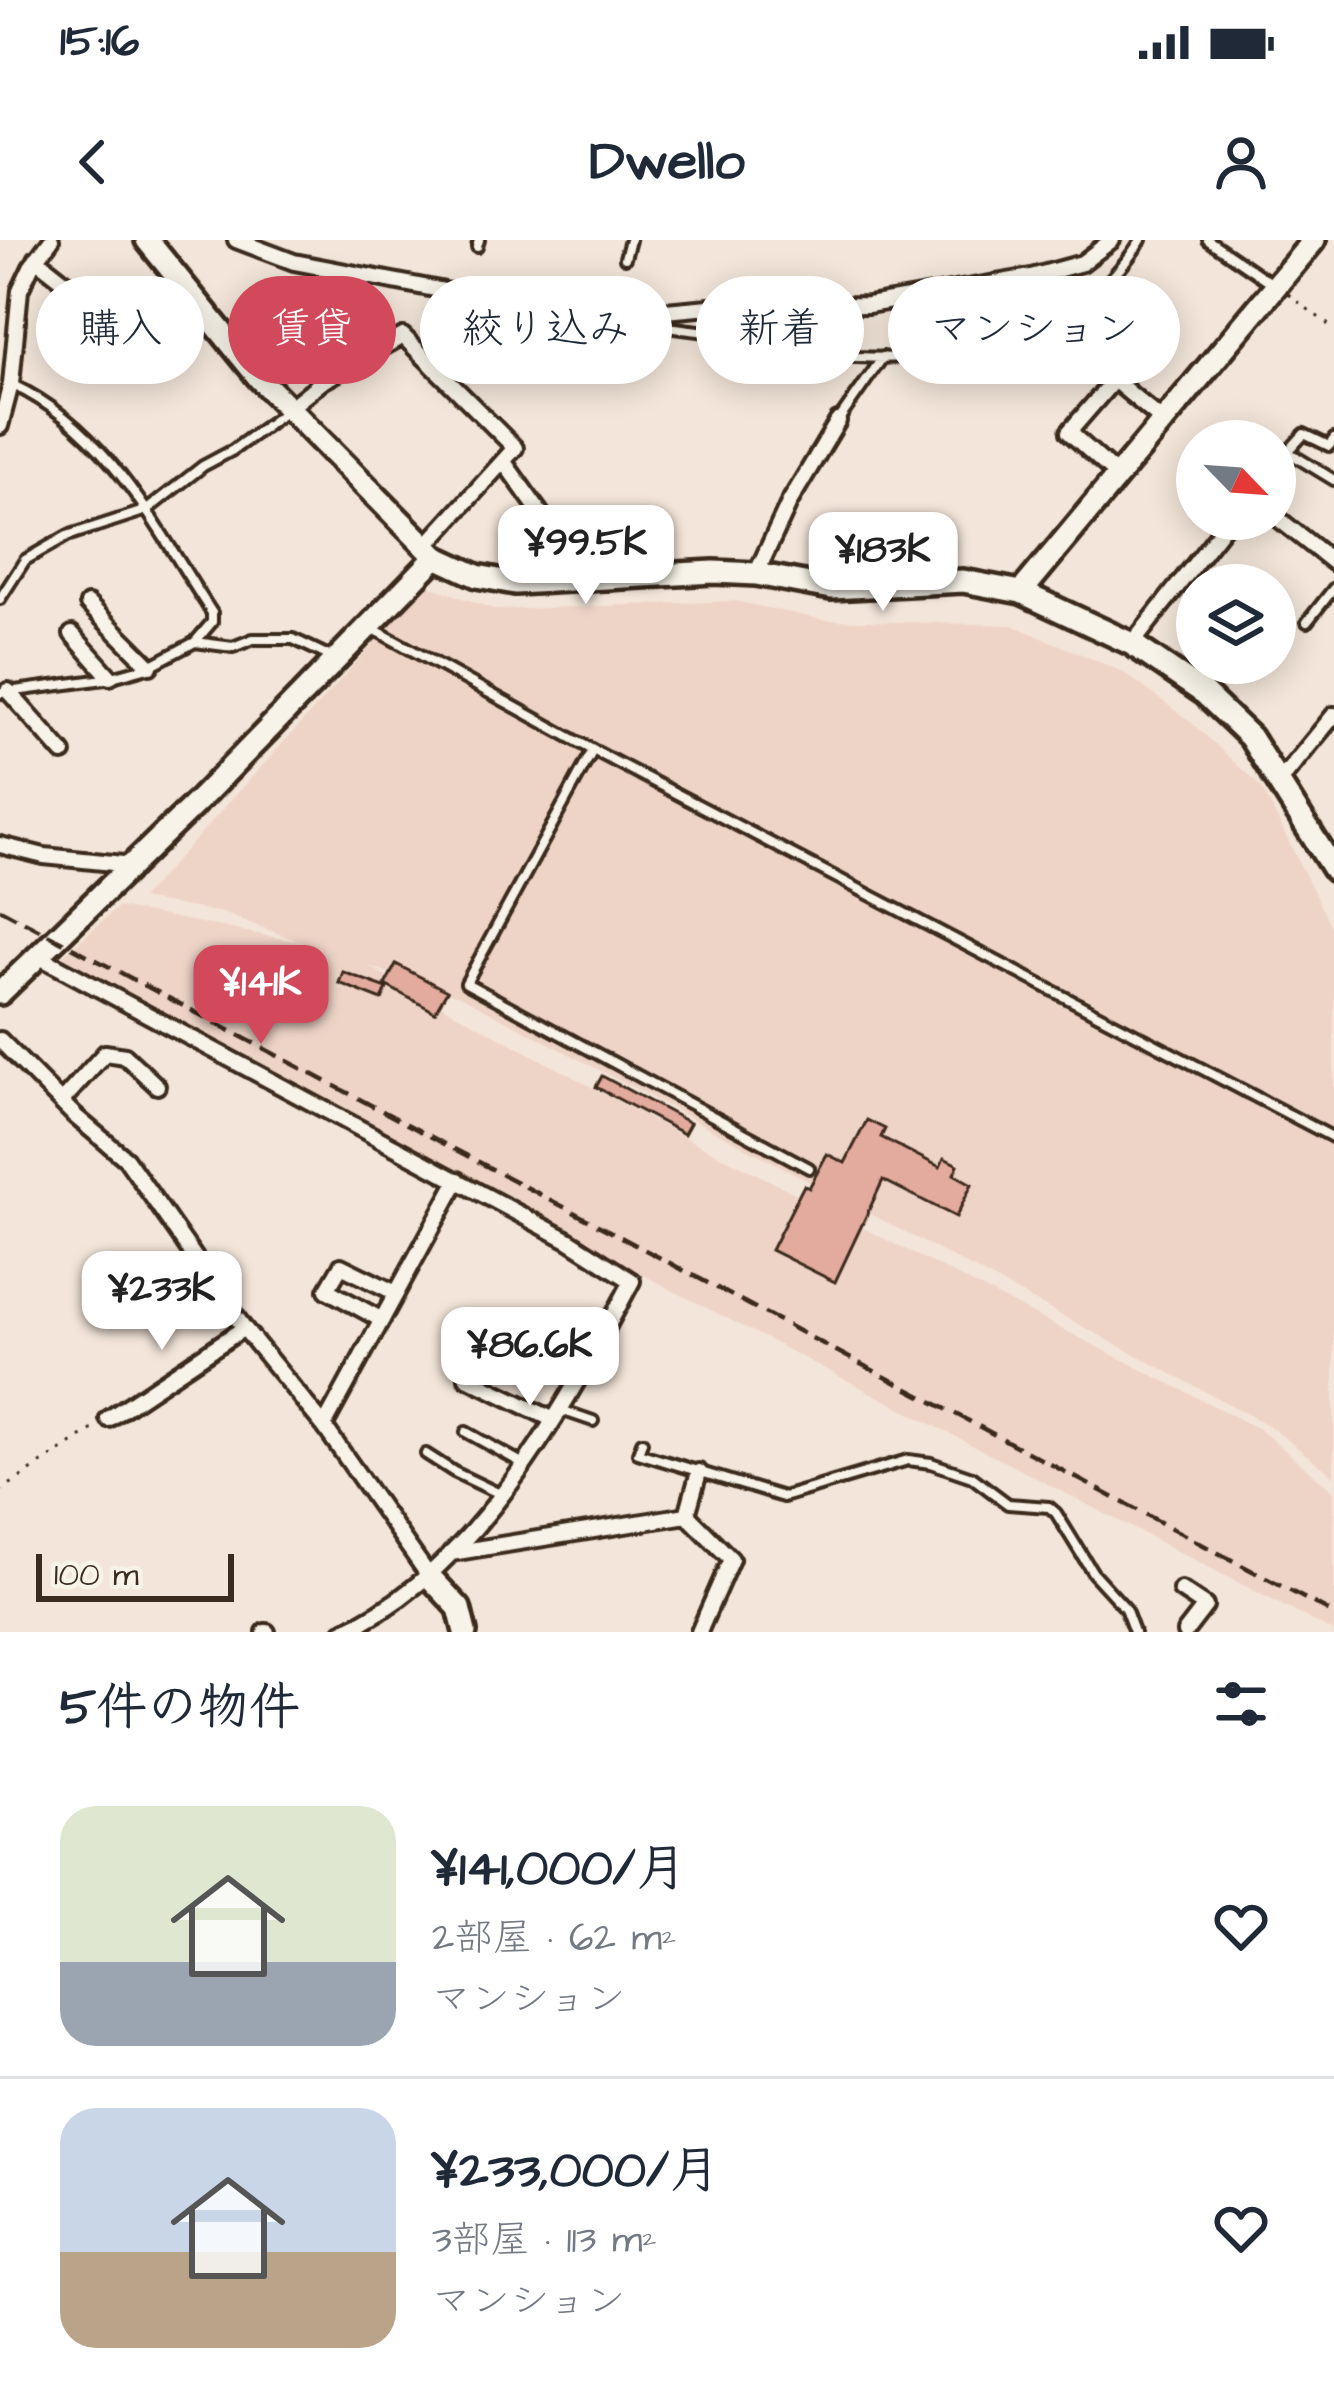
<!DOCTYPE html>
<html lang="ja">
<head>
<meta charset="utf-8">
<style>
  body { margin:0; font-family:"Architects Daughter","Klee One",sans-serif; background:#f6f6f7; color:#1f2937; height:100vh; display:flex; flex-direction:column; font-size:45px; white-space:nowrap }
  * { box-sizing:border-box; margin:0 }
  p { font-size:39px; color:#747a83 }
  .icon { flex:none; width:66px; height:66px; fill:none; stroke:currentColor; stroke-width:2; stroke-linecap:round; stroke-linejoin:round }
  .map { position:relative; height:1392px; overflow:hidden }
  .sheet { display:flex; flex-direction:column; background:#fff; flex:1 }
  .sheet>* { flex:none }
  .banner { position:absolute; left:36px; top:36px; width:1263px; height:108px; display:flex; gap:24px }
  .needle { width:78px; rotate:115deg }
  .tools { position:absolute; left:1176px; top:180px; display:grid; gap:24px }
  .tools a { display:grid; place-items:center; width:120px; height:120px; border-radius:50%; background:#fff; box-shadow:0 6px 30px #0003; font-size:60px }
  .scale { position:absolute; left:36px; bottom:30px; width:198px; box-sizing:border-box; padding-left:12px; border:6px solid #3b2a1e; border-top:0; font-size:33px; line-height:42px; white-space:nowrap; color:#3b2a1e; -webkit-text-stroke:9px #f7f3e8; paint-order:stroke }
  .price { position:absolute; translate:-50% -102px; padding:0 27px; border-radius:24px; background:#fff; color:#222; font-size:39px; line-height:78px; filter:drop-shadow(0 3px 6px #0008) }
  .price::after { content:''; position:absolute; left:50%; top:72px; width:36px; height:27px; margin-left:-18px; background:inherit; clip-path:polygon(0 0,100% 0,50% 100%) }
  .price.current { background:#d1495b; color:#fff }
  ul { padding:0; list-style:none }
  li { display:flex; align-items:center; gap:36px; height:300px; padding:0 60px }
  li+li { border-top:3px solid #e0e1e3 }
  li span { display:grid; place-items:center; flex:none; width:336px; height:240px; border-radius:36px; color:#555 }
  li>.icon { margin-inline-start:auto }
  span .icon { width:144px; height:144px; fill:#fffc; stroke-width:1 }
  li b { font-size:51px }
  h2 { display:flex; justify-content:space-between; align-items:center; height:144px; padding:0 60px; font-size:51px }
  .pill { padding:0 42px; border-radius:54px; background:#fff; box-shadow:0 6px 30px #0003; font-size:42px; line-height:108px }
  .pill.current { background:#d1495b; color:#fff }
  .status { display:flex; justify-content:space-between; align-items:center; height:84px; padding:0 60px; background:#fff; direction:ltr }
  .status svg { height:33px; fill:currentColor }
  header { display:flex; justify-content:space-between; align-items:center; height:156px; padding:0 60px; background:#fff; font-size:54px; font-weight:800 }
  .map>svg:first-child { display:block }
  .built { fill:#eed4c7 }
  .building { fill:#e3ab9d; stroke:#3b2a1e; stroke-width:3 }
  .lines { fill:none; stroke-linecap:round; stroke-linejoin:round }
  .lane-casing { stroke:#3b2a1e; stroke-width:16 }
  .street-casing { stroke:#3b2a1e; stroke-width:22 }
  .secondary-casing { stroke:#3b2a1e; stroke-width:30 }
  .path { stroke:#3b2a1e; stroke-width:3; stroke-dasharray:3 9; stroke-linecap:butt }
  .lane { stroke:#f7f3e8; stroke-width:8 }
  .street { stroke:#f7f3e8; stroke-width:14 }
  .secondary { stroke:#f7f3e8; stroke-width:21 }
  .rail { stroke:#3b2a1e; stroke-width:4.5; stroke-dasharray:18 9; stroke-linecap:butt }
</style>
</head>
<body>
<div class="status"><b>15:16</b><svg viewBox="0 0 49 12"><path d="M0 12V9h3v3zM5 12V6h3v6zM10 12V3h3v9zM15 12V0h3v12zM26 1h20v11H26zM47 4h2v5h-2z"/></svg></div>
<header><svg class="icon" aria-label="back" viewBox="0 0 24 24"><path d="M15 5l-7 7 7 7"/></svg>Dwello<svg class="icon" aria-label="person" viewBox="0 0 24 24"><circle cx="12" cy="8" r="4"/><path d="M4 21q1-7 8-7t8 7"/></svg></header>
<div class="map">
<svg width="1334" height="1392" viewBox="0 0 1334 1392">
  <rect width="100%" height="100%" fill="#f3e5d9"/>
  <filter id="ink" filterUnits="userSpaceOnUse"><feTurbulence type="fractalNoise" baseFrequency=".00833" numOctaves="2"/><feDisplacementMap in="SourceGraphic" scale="24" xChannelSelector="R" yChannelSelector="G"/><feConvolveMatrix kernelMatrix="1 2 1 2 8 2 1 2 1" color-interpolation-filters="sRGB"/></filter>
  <g filter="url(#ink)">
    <path class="built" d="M427 345 496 370 734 361 824 380 1012 385 1123 432 1191 482 1262 548 1334 693V1236L1268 1185 462 757 368 726 688 899 1259 1189 1334 1251V1392L49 728 118 667 304 703 223 673 141 659Z"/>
    <path class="building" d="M396 724 447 751 435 772 385 745Z
      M343 732 387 748 382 760 339 743Z
      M602 836 690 883 684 894 596 847Z
      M867 880 885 889 881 897 940 927 944 918 958 925 954 934 972 944 956 977 883 940 835 1042 771 1010 804 945 809 948 827 914 845 923Z"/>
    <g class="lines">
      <defs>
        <path id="lane" d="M1208 0 1274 45
          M477 7 479 0
          M625 18 630 0
          M617 80C647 85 677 88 707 92 746 98 785 111 824 115 945 125 1070 112 1141 0
          M13 145C109 190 156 288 212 373V382L195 402
          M838 181 883 117
          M1288 212 1334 240
          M1275 226 1304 194 1329 206 1334 199
          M0 359 25 320 67 296 147 270 203 226 233 210 288 170
          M1307 382 1334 348
          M370 387 593 510 1334 898
          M0 453 105 439 148 427 195 402 233 407 253 399H293L331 417
          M593 510 466 743 809 928
          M561 1170 593 1181
          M466 1192 522 1223
          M642 1202 638 1213 783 1257 908 1220 931 1223 972 1237 1008 1264 1049 1267 1056 1273 1093 1333 1125 1368 1134 1392
          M426 1214 454 1232 500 1254"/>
        <path id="street" d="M236 0 294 22 518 65 600 77 709 67 868 65 1031 37 1082 23 1112 0
          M36 19 88 60 109 83
          M288 169 323 141 403 96 515 208 425 307
          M0 186 11 144 20 50 31 27 51 0
          M504 222 546 281 514 324 515 343
          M1118 236 1069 192 1114 140 1163 181
          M1275 276 1334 323
          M756 334 790 261 838 181
          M88 364 150 426
          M72 394 110 437
          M1132 404 1230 279
          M8 451 63 513
          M1280 541 1334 475
          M0 605 44 616 133 625
          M40 717 568 1000 632 1041C566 1165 477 1332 342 1392
          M0 800 75 876 126 919 244 1088 324 1186 429 1336
          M61 862 105 813 125 816 157 846
          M382 1080 327 1050 341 1026 396 1053
          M467 1138 552 1179
          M108 1179 244 1088
          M324 1186 458 940
          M699 1232 687 1275 731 1319 699 1392
          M451 1313 687 1275
          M1181 1350 1205 1366 1185 1392
          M265 1392H267"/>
        <path id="secondary" d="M147 0 259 138 436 317 477 336 515 343 714 332 756 334 831 348 963 341 1021 352 1132 404 1204 453 1250 497 1334 630
          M1021 352 1314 0
          M0 753 201 558 436 317
          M429 1336 459 1368 465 1392"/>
      </defs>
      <use href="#lane" class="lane-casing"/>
      <use href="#street" class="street-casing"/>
      <use href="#secondary" class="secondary-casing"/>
      <path class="path" d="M1288 54 1334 89
        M0 1251 96 1187"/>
      <use href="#lane" class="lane"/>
      <use href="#street" class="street"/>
      <use href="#secondary" class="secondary"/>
      <path class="rail" d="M0 669 1334 1374"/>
    </g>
  </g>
</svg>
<div class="tools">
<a><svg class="needle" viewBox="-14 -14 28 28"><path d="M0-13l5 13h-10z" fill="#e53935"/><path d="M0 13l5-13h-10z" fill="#747a83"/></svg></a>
<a><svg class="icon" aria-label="layers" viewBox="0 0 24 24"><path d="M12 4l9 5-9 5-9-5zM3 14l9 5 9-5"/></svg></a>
</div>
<div class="scale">100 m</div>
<b class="price" style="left:586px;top:367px">¥99.5K</b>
<b class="price" style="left:883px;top:374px">¥183K</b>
<b class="price current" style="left:261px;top:807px">¥141K</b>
<b class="price" style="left:162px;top:1113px">¥233K</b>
<b class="price" style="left:530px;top:1169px">¥86.6K</b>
<div class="banner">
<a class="pill">購入</a>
<a class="pill current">賃貸</a>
<a class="pill">絞り込み</a>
<a class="pill">新着</a>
<a class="pill">マンション</a>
</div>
</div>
<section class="sheet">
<h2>5件の物件<svg class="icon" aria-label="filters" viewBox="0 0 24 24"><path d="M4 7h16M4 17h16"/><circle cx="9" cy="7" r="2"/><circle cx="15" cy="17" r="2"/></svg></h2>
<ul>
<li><span style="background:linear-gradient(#dfe7d0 65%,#9aa5b1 0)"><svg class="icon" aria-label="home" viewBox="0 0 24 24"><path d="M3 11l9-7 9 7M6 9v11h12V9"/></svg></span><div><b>¥141,000/月</b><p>2部屋 · 62 m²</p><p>マンション</p></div><svg class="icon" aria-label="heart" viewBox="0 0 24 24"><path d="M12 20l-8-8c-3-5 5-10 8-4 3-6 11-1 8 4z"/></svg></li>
<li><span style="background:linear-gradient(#c9d6e8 60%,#b9a48a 0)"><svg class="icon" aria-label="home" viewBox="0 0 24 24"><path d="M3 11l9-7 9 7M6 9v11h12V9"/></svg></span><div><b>¥233,000/月</b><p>3部屋 · 113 m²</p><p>マンション</p></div><svg class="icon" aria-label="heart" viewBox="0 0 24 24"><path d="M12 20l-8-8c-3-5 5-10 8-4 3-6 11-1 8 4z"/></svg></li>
</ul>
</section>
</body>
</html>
